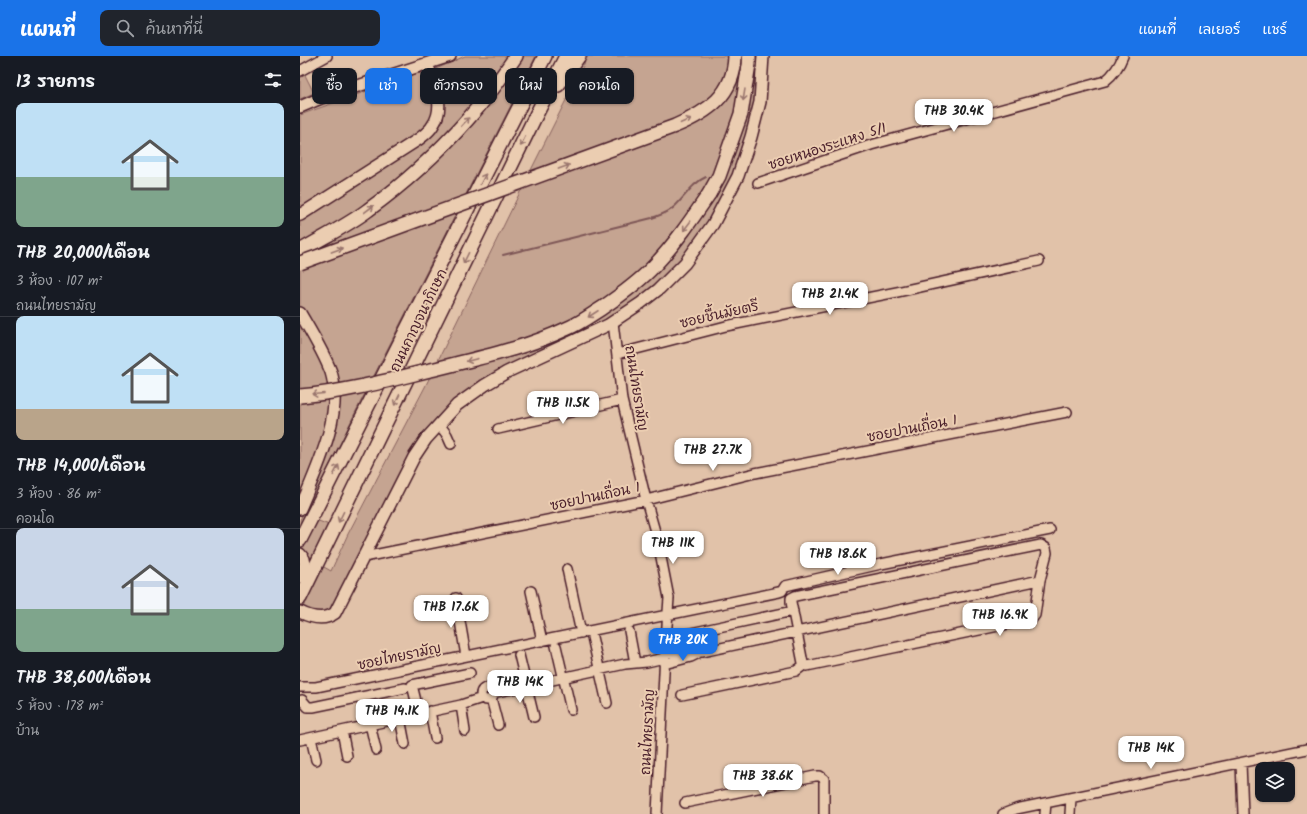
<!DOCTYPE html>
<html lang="th">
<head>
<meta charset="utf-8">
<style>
  body { margin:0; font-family:Kalam,"Playpen Sans Thai",sans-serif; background:#20242c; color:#f1f3f6; height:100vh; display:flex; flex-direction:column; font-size:15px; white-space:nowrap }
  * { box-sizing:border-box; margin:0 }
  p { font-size:13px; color:#9ea1a6 }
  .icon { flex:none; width:22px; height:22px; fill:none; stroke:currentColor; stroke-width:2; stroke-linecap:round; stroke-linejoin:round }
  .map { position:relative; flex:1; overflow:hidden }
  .sheet { display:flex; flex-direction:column; background:#171b24; width:300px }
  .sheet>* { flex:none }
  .hud { position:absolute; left:12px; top:12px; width:380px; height:36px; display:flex; gap:8px }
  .controls { position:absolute; left:955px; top:706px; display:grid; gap:8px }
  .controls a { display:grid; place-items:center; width:40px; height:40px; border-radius:8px; background:#171b24; box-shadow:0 1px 3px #0004; font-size:20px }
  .price { position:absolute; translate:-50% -34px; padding:0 9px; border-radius:8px; background:#fff; color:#222; font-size:13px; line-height:26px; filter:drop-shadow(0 1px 2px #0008) }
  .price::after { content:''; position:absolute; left:50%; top:24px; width:12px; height:9px; margin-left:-6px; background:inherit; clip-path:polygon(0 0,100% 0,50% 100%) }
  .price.on { background:#1a73e8; color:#fff }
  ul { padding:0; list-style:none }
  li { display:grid; align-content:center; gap:8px; height:212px; padding:0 16px }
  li+li { border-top:1px solid #363941 }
  li span { display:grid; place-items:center; height:124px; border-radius:8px; color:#555 }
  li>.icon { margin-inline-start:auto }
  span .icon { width:72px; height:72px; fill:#fffc; stroke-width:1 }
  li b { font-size:17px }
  h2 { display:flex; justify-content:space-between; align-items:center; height:48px; padding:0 16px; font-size:17px }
  .tag { padding:0 14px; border-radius:8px; background:#171b24; box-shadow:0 1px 3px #0004; font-size:14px; line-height:36px }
  .tag.on { background:#1a73e8; color:#fff }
  header { display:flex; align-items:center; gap:24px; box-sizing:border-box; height:56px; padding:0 20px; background:#1a73e8; color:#fff }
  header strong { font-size:19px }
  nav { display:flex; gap:22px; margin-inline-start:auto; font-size:14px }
  .search { width:280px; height:36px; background:#20242c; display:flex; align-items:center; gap:10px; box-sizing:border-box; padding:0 14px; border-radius:8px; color:#9ea1a6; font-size:15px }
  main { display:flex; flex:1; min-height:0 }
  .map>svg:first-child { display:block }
  .green { fill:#c5a491; stroke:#88625e }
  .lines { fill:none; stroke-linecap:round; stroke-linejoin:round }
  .stream { stroke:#7e5757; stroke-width:2 }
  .minor-casing { stroke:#4a1f2b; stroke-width:12 }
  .major-casing { stroke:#4a1f2b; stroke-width:14 }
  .highway-casing { stroke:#4a1f2b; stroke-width:16 }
  .minor { stroke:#ebcdb1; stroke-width:9 }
  .major { stroke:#ebcdb1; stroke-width:11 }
  .highway { stroke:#ebcdb1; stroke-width:13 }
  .highway-bridge-casing { stroke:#4a1f2b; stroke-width:16; stroke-linecap:butt }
  .highway-bridge { stroke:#ebcdb1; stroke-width:13 }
  .oneway { stroke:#9a766e }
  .labels { text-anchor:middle; stroke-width:4; stroke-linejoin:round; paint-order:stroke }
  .street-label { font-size:14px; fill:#4a1f2b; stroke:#ebcdb1 }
</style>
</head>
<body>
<header>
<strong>แผนที่</strong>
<div class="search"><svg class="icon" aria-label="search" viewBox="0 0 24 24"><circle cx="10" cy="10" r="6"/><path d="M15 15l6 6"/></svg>ค้นหาที่นี่</div>
<nav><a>แผนที่</a><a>เลเยอร์</a><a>แชร์</a></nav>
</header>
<main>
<section class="sheet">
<h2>13 รายการ<svg class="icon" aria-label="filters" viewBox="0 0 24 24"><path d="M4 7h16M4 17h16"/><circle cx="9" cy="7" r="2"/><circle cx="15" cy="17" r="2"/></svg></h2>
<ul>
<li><span style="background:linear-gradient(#bfe0f5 60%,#7fa58c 0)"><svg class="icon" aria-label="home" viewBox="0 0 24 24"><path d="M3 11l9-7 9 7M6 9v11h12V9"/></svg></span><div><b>THB 20,000/เดือน</b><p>3 ห้อง · 107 m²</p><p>ถนนไทยรามัญ</p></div></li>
<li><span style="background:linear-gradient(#bfe0f5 75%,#b9a48a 0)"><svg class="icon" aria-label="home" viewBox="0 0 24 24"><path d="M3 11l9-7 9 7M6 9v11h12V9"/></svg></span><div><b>THB 14,000/เดือน</b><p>3 ห้อง · 86 m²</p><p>คอนโด</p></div></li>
<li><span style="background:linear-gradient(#c9d6e8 65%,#7fa58c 0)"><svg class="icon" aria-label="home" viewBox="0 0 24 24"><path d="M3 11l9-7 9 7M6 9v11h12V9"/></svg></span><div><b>THB 38,600/เดือน</b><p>5 ห้อง · 178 m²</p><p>บ้าน</p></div></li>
</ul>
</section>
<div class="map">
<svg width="1007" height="758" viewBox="0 0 1007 758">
  <rect width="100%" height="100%" fill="#e1c2a9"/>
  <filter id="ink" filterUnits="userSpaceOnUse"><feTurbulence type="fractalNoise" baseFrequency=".025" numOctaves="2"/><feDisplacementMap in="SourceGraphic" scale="8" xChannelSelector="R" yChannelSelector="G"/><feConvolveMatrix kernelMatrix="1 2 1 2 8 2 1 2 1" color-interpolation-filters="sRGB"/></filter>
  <g filter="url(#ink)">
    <path class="green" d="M165 0H236L55 357 5 460 32 470 15 506 31 515 48 478 125 331 223 130 288 0H442C439 46 428 95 403 135L413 140 452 0H458C456 28 454 57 445 84 438 109 425 139 411 162 389 199 344 243 306 264 256 292 200 306 156 343 120 373 100 415 80 456 64 489 48 523 30 555 14 558 13 557 0 547L9 503 0 492V464L14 433 38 345 0 250V163L137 72 134 17 136 13Z
      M117 17 124 18C127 32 140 50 132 65 130 68 127 72 124 75L0 153V59Z
      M5 19 14 37 0 43V22Z
      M0 265 25 311 30 324 28 360 11 418 0 444Z"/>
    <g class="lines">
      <path class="stream" d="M203 199 352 162C360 159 368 157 374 151 385 141 392 127 406 121"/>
      <defs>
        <path id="minor" d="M0 15 27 0
          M458 127 571 89 805 25C814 18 819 11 823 0
          M313 266 322 344 346 444 358 486 369 542 365 597 357 758
          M317 298 426 270 597 236 739 205
          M139 368 147 379 151 388
          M198 373 322 344
          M741 489 746 492 747 497 740 524 735 559 732 563 507 610 504 609 503 607 491 546V542L495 540Z
          M64 501 346 444 455 417 767 356
          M267 513 281 577
          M231 535 242 585
          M156 542 166 600
          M329 575 335 607
          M386 578 493 555
          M292 581 307 647
          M256 590 271 654
          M365 597 402 596 740 524
          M219 599 234 661
          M364 608 391 601 397 598
          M0 631H16L479 536 482 535 485 530 581 508 750 474
          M181 638a6 6 0 1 1 12 0a6 6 0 1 1-12 0Z
          M193 637 325 608 347 606 364 602
          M382 639 496 615 504 609
          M191 642 198 669
          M2 644 8 651H13L105 632
          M161 649 165 675
          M130 655 135 682
          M119 657 112 629 170 617
          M100 662 105 688
          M70 668 76 694
          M42 675 47 700
          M11 682 16 704
          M0 684 161 649 182 642
          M941 707 943 758
          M385 747 515 720H520L524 723V758
          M703 758 716 753 1007 693
          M745 758 746 747
          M770 758 771 742"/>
        <path id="major" d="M0 51 21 42 150 0
          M0 159 119 83C124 79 130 75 133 69 146 50 134 27 127 8
          M0 257C11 276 23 295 31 316 44 358 16 414 0 453
          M0 498 4 503 5 508 0 521
          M0 556C12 562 24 565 35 557L114 401 126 383 157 349 185 329 207 316 308 269 341 247 359 233 385 207 413 168 438 120 451 81 460 46 463 0"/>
        <path id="highway" d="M258 29 279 0
          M409 138 419 120 441 58 449 8V0
          M0 195C23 181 47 170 68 154 104 128 138 97 168 63 185 44 201 22 216 0
          M0 484 245 0
          M0 542 233 65 266 0"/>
      </defs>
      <use href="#minor" class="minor-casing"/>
      <use href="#major" class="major-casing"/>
      <use href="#highway" class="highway-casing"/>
      <use href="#minor" class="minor"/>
      <use href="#major" class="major"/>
      <use href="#highway" class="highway"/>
      <defs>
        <path id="highway-bridge" d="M0 207 375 70C408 56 434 39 435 0
          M0 340C48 336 93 323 139 312 182 301 226 292 266 273 279 268 291 259 302 252 321 239 339 226 354 210 375 188 392 163 409 138"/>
      </defs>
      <use href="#highway-bridge" class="highway-bridge-casing"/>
      <use href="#highway-bridge" class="highway-bridge"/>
    </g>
    <defs><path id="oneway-shaft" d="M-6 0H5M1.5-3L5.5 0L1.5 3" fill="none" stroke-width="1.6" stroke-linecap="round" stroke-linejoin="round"/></defs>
    <g class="oneway">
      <use href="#oneway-shaft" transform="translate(444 39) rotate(99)"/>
      <use href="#oneway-shaft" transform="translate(386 65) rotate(-23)"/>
      <use href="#oneway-shaft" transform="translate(165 66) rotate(-47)"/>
      <use href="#oneway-shaft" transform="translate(223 85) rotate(116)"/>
      <use href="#oneway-shaft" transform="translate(264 111) rotate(-20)"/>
      <use href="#oneway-shaft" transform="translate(183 123) rotate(-63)"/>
      <use href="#oneway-shaft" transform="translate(69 153) rotate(-37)"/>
      <use href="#oneway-shaft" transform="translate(387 170) rotate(127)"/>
      <use href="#oneway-shaft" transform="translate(37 194) rotate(-20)"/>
      <use href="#oneway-shaft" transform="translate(166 202) rotate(116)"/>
      <use href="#oneway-shaft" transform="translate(293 258) rotate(147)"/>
      <use href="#oneway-shaft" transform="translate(172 304) rotate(166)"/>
      <use href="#oneway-shaft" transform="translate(18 338) rotate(175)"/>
      <use href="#oneway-shaft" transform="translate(97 344) rotate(116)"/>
      <use href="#oneway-shaft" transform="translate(36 414) rotate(-63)"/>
      <use href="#oneway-shaft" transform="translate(41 461) rotate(116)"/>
    </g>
  </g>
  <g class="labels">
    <g class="street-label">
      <text transform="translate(527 90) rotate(-18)" y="5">ซอยหนองระแหง 5/1</text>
      <text transform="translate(419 258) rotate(-13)" y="5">ซอยชื้นมัยตรี</text>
      <text transform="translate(118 264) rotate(-64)" y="5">ถนนกาญจนาภิเษก</text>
      <text transform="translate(337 332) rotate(81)" y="5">ถนนไทยรามัญ</text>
      <text transform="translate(612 372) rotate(-11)" y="5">ซอยปานเถื่อน 1</text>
      <text transform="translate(295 440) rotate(-12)" y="5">ซอยปานเถื่อน 1</text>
      <text transform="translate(99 600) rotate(-12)" y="5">ซอยไทยรามัญ</text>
      <text transform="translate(347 676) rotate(-87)" y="5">ถนนไทยรามัญ</text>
    </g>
  </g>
</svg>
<div class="controls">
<a><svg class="icon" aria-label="layers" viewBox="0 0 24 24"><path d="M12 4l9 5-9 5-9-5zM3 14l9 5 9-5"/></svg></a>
</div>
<b class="price" style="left:654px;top:77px">THB 30.4K</b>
<b class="price" style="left:530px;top:260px">THB 21.4K</b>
<b class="price" style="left:263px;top:369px">THB 11.5K</b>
<b class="price" style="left:413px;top:416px">THB 27.7K</b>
<b class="price" style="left:373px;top:509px">THB 11K</b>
<b class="price" style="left:538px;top:520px">THB 18.6K</b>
<b class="price" style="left:151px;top:573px">THB 17.6K</b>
<b class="price" style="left:700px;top:581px">THB 16.9K</b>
<b class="price on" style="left:383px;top:606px">THB 20K</b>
<b class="price" style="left:220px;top:648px">THB 14K</b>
<b class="price" style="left:92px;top:677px">THB 14.1K</b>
<b class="price" style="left:851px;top:714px">THB 14K</b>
<b class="price" style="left:463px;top:742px">THB 38.6K</b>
<div class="hud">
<a class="tag">ซื้อ</a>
<a class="tag on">เช่า</a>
<a class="tag">ตัวกรอง</a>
<a class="tag">ใหม่</a>
<a class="tag">คอนโด</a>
</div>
</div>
</main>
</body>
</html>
